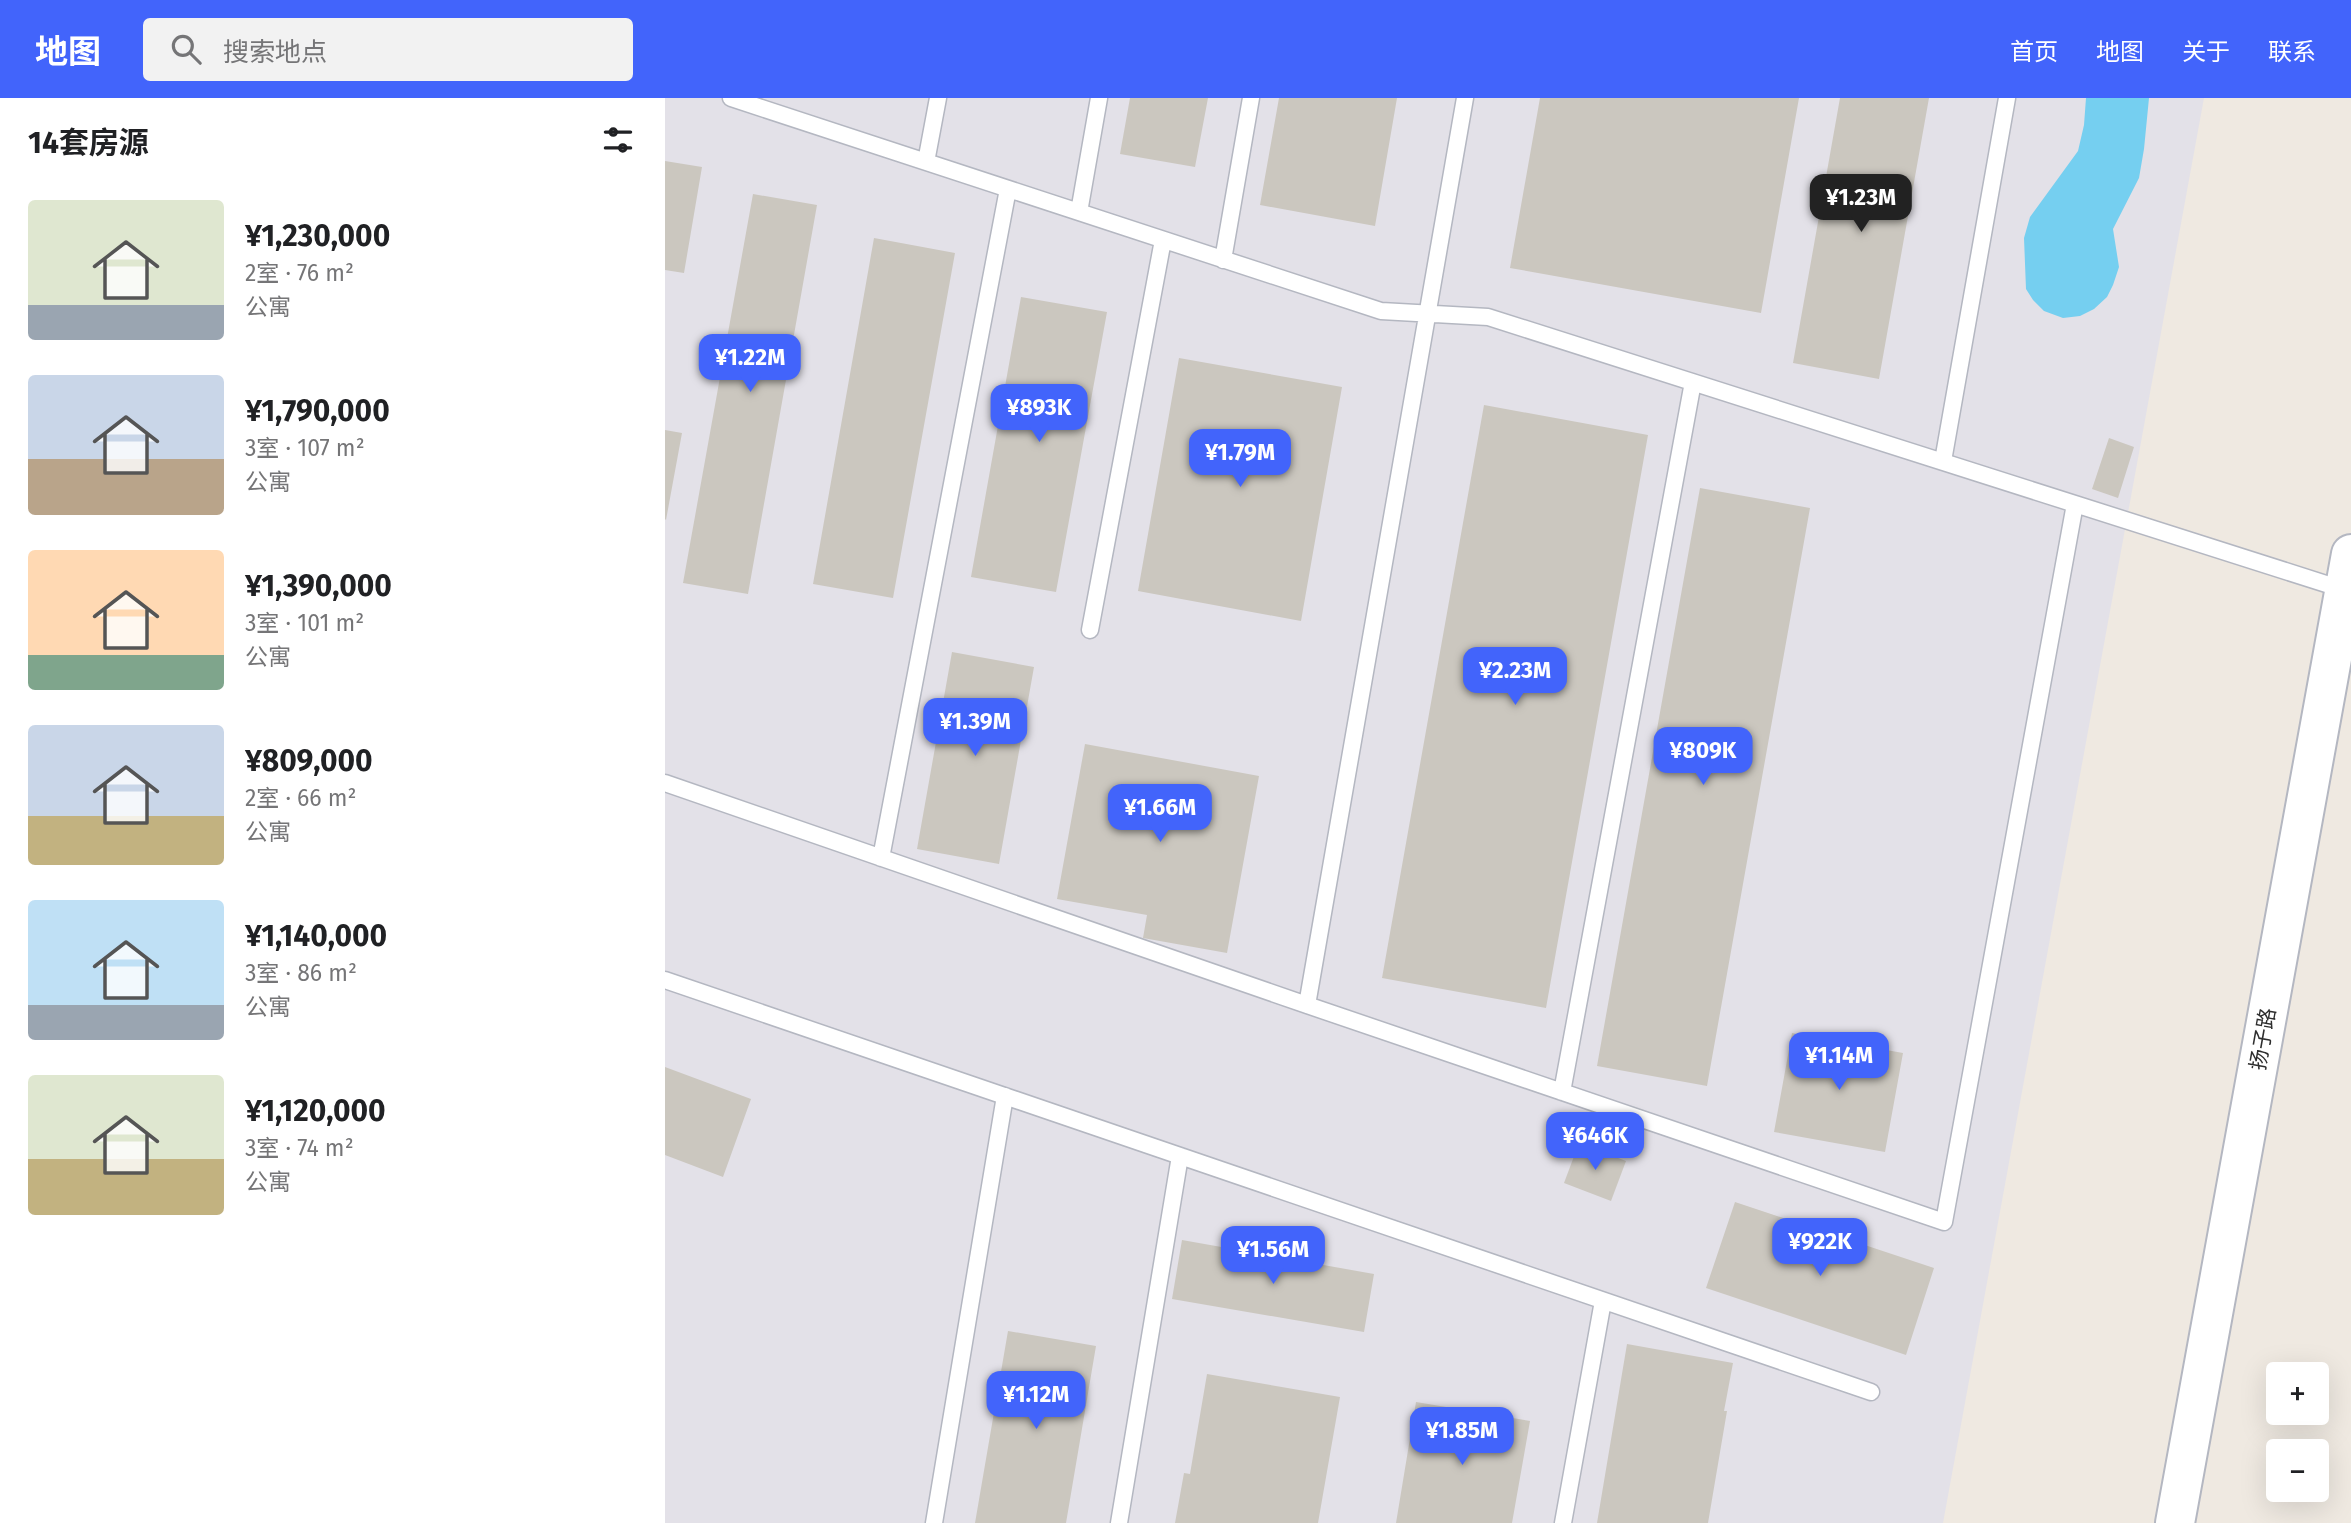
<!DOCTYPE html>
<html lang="zh">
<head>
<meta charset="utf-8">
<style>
  body { margin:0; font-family:"Fira Sans","Noto Sans SC",sans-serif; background:#f2f2f2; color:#202124; height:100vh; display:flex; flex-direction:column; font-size:26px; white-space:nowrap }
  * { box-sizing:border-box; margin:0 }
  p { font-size:23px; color:#757577 }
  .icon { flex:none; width:38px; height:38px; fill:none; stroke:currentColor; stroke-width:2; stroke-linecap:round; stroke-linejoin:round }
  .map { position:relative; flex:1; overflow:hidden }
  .drawer { display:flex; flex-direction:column; background:#fff; width:665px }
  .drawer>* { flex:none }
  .controls { position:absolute; left:1601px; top:1264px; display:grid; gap:14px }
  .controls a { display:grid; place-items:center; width:63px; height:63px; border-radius:7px; background:#fff; box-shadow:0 7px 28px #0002; font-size:35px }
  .price { position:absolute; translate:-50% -60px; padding:0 16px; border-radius:14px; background:#4264fb; color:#fff; font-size:23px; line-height:46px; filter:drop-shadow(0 2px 4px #0008) }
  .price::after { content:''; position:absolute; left:50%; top:42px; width:21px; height:16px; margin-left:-10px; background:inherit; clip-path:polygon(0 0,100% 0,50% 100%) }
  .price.active { background:#222; color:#fff }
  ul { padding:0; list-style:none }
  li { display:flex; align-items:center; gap:21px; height:175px; padding:0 28px }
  li span { display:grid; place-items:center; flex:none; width:196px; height:140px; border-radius:7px; color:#555 }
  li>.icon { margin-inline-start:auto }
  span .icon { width:84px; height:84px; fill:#fffc; stroke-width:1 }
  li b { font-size:30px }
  h2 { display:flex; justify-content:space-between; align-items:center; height:84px; padding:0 28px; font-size:30px }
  header { display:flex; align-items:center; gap:42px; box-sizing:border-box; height:98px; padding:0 35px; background:#4264fb; color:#fff }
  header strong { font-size:33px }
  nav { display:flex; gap:38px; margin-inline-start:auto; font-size:24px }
  .search { width:490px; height:63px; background:#f2f2f2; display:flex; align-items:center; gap:18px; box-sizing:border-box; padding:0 24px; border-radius:7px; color:#757577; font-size:26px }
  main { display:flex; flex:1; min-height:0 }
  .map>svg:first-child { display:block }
  .industrial { fill:#e3e1e8 }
  .water { fill:#75cff0 }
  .building { fill:#cbc7bf }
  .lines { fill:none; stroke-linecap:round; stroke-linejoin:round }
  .lane-casing { stroke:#b4b7c1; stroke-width:19 }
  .secondary-casing { stroke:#b4b7c1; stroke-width:42 }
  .lane { stroke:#fff; stroke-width:16 }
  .secondary { stroke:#fff; stroke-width:38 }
  .labels { text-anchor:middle; stroke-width:7; stroke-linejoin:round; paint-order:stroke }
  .street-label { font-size:21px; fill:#2e2e2e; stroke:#fff }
</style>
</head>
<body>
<header>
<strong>地图</strong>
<div class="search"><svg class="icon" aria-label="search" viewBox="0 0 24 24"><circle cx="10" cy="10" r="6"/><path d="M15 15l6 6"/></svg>搜索地点</div>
<nav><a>首页</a><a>地图</a><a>关于</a><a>联系</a></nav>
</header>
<main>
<section class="drawer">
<h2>14套房源<svg class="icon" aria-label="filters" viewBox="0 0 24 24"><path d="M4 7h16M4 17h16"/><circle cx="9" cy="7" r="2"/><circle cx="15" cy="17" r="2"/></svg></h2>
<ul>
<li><span style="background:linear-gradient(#dfe7d0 75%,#9aa5b1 0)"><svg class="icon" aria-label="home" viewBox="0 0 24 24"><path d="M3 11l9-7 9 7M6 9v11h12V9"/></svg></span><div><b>¥1,230,000</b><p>2室 · 76 m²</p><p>公寓</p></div></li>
<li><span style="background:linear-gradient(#c9d6e8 60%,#b9a48a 0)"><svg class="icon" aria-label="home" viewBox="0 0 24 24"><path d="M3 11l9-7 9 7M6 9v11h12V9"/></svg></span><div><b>¥1,790,000</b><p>3室 · 107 m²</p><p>公寓</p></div></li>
<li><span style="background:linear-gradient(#ffd9b3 75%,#7fa58c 0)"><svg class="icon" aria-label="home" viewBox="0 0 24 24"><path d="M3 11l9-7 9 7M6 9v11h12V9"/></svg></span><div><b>¥1,390,000</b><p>3室 · 101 m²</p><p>公寓</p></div></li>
<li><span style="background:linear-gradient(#c9d6e8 65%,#c2b280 0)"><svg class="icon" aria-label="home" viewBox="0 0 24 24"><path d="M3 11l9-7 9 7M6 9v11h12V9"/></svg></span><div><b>¥809,000</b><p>2室 · 66 m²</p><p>公寓</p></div></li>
<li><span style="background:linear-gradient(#bfe0f5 75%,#9aa5b1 0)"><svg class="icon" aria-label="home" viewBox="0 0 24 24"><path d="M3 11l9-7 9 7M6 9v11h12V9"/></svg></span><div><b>¥1,140,000</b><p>3室 · 86 m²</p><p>公寓</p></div></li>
<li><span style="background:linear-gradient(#dfe7d0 60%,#c2b280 0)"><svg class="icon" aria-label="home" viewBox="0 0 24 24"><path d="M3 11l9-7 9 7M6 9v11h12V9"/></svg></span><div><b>¥1,120,000</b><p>3室 · 74 m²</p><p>公寓</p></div></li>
</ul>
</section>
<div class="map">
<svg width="1686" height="1425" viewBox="0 0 1686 1425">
  <rect width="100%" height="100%" fill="#efe9e1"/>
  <path class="industrial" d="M0 0H1539L1278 1425H0Z"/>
  <path class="water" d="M1421 0H1484L1479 51 1474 80 1448 131 1454 169 1448 187 1442 199 1429 211 1415 218 1398 220 1379 213 1368 202 1361 191 1359 140 1365 119 1413 53 1419 27Z"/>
  <path class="building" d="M465 0H543L530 69 455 56Z
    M614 0H732L710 128 595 107Z
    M875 0H1134L1096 215 845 170Z
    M1175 0H1264L1214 281 1128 265Z
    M0 63 37 69 19 175 0 172Z
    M88 96 152 107 83 496 18 485Z
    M209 140 290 155 228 500 148 486Z
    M356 199 442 214 391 494 306 479Z
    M514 260 677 289 636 523 473 493Z
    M819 307 983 337 881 910 717 880Z
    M0 332 17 335 1 422 0 421Z
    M1444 340 1469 349 1453 400 1427 391Z
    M1035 390 1145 410 1042 988 932 968Z
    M287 554 369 569 334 766 252 751Z
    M420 646 594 678 562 855 478 840 482 817 392 801Z
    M1127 935 1238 955 1220 1054 1109 1034Z
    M0 969 86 1001 58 1079 0 1057Z
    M914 1045 961 1063 946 1103 899 1085Z
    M1070 1104 1269 1170 1241 1257 1041 1190Z
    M517 1142 709 1176 699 1234 507 1201Z
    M343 1233 431 1248 401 1425H310Z
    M962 1246 1068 1265 1059 1313H1062L1043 1425H932Z
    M542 1276 675 1299 653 1425H510L519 1375 525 1376Z
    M751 1304 865 1323 847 1425H731Z"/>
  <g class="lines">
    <defs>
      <path id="lane" d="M66 0 716 213 823 219 1680 492
        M261 64 273 0
        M414 114 434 0
        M558 162 586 0
        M1278 363 1342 0
        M425 532 498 142
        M0 685 642 907 1279 1124 1410 406
        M216 760 343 91
        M0 882 1206 1294
        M642 907 800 0
        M897 994 1028 284
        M269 1425 340 998
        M454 1425 515 1058
        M898 1425 938 1203"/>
      <path id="secondary" d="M1510 1425 1686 456"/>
    </defs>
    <use href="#lane" class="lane-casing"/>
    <use href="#secondary" class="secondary-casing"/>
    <use href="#lane" class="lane"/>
    <use href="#secondary" class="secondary"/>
  </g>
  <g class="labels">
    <g class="street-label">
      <text transform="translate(1598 941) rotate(-80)" y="7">扬子路</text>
    </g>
  </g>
</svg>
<div class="controls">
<a>+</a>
<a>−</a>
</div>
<b class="price active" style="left:1196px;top:136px">¥1.23M</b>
<b class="price" style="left:85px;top:296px">¥1.22M</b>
<b class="price" style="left:374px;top:346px">¥893K</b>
<b class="price" style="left:575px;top:391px">¥1.79M</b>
<b class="price" style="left:850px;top:609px">¥2.23M</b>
<b class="price" style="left:310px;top:660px">¥1.39M</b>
<b class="price" style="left:1038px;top:689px">¥809K</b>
<b class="price" style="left:495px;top:746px">¥1.66M</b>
<b class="price" style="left:1174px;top:994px">¥1.14M</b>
<b class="price" style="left:930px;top:1074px">¥646K</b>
<b class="price" style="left:1155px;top:1180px">¥922K</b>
<b class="price" style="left:608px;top:1188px">¥1.56M</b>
<b class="price" style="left:371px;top:1333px">¥1.12M</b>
<b class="price" style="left:797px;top:1369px">¥1.85M</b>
</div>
</main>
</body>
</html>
